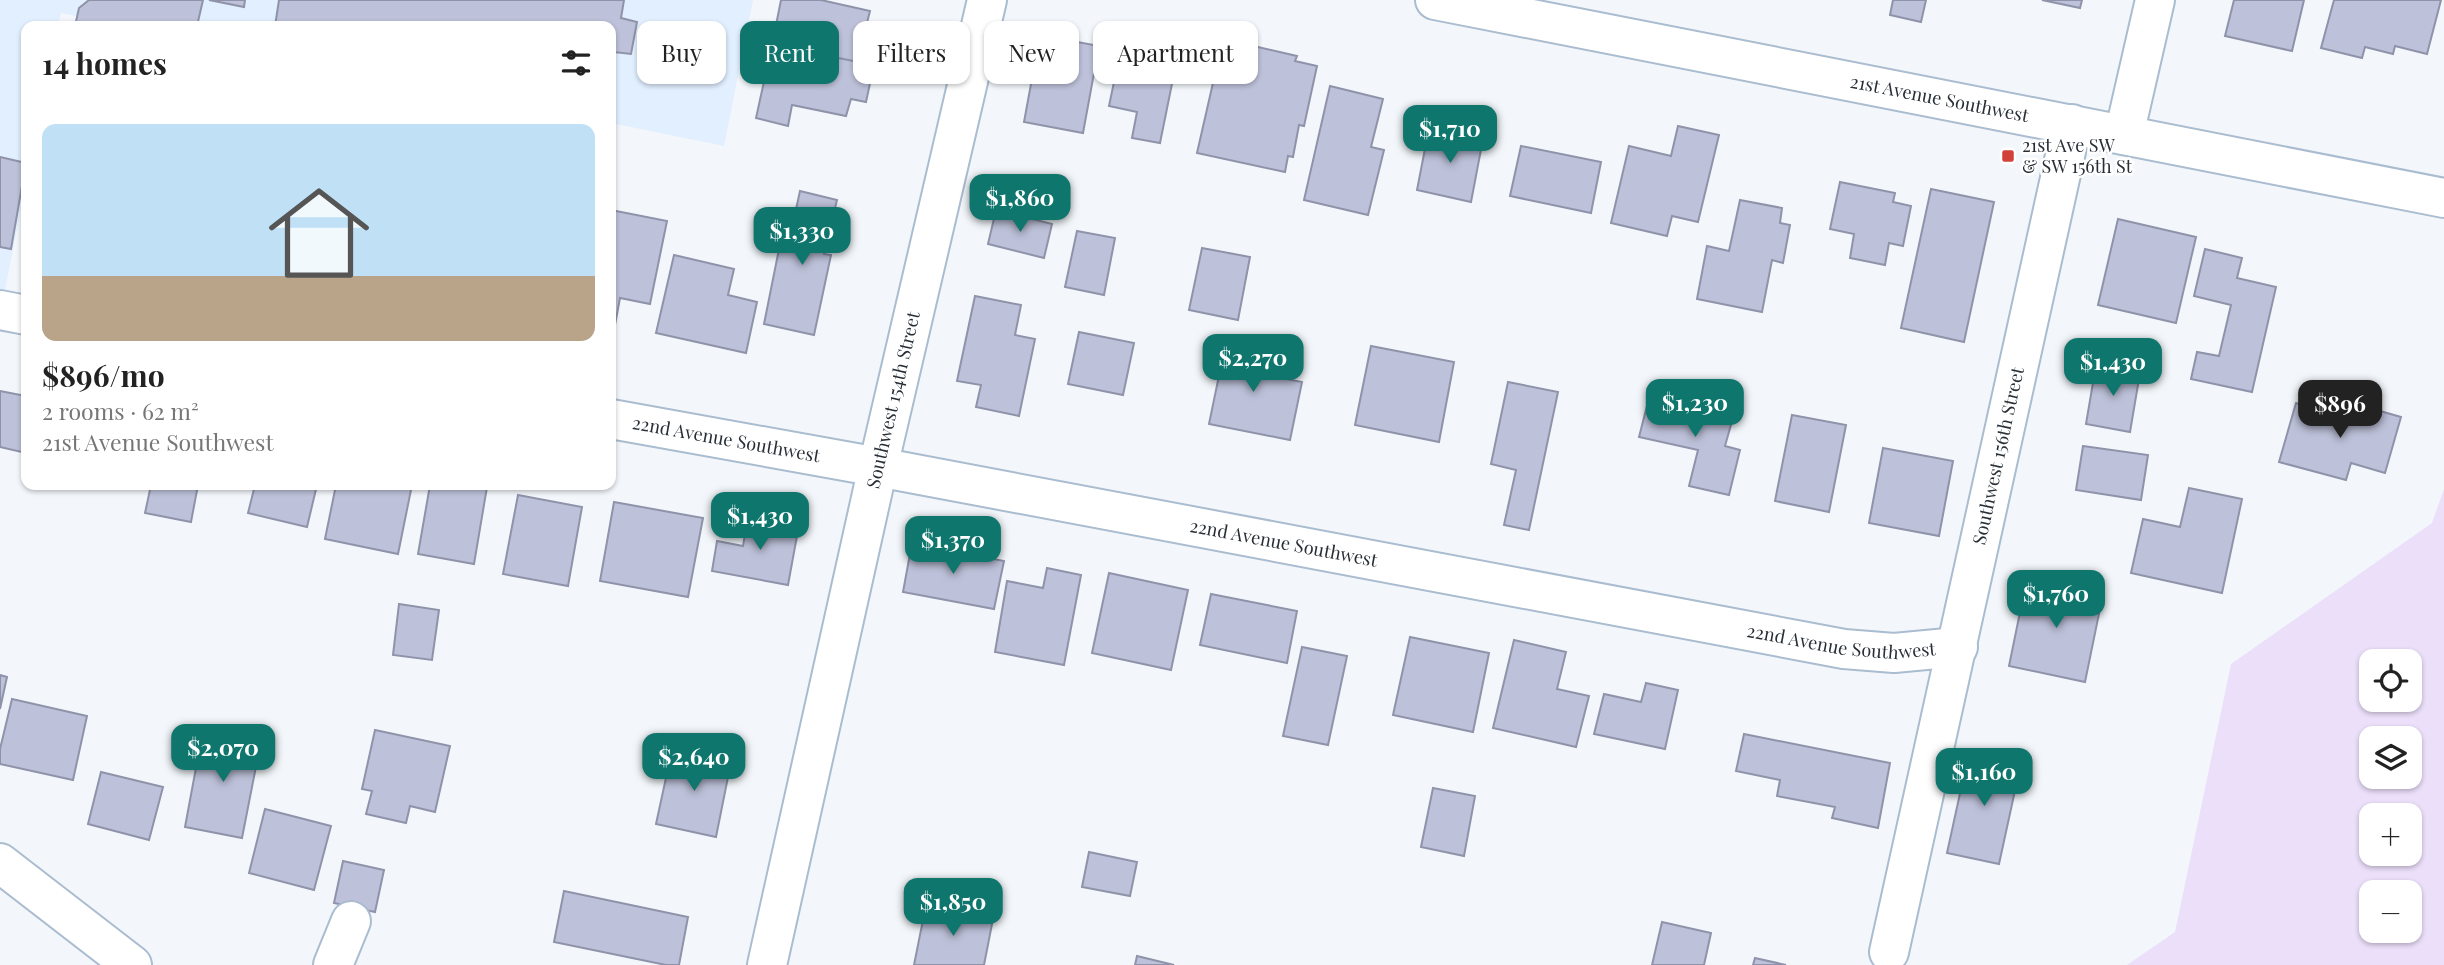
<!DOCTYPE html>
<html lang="en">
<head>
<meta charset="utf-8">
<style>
  body { margin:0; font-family:"Playfair Display",serif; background:#f6f6f6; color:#222; height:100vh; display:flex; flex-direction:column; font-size:26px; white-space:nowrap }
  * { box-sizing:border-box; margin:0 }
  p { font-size:23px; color:#767676 }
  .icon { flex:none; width:38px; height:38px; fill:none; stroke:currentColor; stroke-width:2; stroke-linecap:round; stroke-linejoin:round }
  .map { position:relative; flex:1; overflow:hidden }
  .sheet { position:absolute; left:21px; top:21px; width:595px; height:469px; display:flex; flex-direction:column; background:#fff; border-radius:14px; box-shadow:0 2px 5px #0004 }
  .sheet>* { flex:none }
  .hud { position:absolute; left:637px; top:21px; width:665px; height:63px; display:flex; gap:14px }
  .buttons { position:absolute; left:2359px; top:649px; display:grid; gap:14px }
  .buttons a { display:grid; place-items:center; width:63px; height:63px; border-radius:14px; background:#fff; box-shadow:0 2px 5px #0004; font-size:35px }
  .price { position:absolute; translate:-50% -60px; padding:0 16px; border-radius:14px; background:#0f766e; color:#fff; font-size:23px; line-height:46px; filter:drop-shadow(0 2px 4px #0008) }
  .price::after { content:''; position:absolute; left:50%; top:42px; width:21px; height:16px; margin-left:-10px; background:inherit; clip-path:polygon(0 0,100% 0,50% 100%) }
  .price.on { background:#222; color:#fff }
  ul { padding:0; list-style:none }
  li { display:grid; align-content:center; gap:14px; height:371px; padding:0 21px }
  li span { display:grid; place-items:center; height:217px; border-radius:14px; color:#555 }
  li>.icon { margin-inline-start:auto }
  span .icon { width:126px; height:126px; fill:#fffc; stroke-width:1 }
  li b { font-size:30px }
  h2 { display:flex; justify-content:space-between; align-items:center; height:84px; padding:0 21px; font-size:30px }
  .chip { padding:0 24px; border-radius:14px; background:#fff; box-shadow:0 2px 5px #0004; font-size:24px; line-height:63px }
  .chip.on { background:#0f766e; color:#fff }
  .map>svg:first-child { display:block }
  .built { fill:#e1efff }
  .green { fill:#ebdffa; fill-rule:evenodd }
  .building { fill:#bdc1d9; stroke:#8f93aa; stroke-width:2 }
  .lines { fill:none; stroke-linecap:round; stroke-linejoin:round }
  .minor-casing { stroke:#aabccf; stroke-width:42 }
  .minor { stroke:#fff; stroke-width:38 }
  .poi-dot { fill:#d1423b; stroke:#fff; stroke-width:2.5 }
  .labels { text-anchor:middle; stroke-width:5; stroke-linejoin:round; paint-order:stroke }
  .street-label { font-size:18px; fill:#272e35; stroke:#fff }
  .poi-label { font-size:18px; fill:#272e35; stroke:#fff; text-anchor:start }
</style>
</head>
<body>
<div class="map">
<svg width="2444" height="965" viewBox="0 0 2444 965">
  <rect width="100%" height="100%" fill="#f3f7fb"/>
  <path class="built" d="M0 0H753L724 146 611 123V26H126L61 13 58 26H26V184L0 315Z"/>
  <path class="green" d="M2444 489V965H2127L2175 932 2231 664 2432 523ZM2371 662H2410V700H2371ZM2371 738H2410V777H2371ZM2371 816H2410V854H2371ZM2371 892H2410V931H2371Z"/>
  <path class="building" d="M89 0H203L197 26H75L79 8Z
    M209 0H245L244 7Z
    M279 0H624L621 18 637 22 631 54 614 52 611 70V26H275Z
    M781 0H821L870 11 866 27 882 30 874 65 772 45Z
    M1893 0H1926L1921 22 1890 15Z
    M2042 0H2082L2080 8Z
    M2234 0H2304L2292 51 2225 36Z
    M2334 0H2441L2427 54 2395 46 2393 54 2365 47 2362 58 2321 48Z
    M1040 35 1099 46 1083 133 1024 122Z
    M1223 39 1297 56 1295 61 1317 66 1304 126 1299 125 1293 157 1288 156 1285 172 1197 153Z
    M772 45 874 65 866 102 851 99 846 116 792 105 788 126 756 118Z
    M1120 53 1176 64 1160 143 1132 138 1137 112 1109 106Z
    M1330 86 1383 99 1371 147 1384 150 1368 215 1304 200Z
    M1678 126 1719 135 1698 222 1672 216 1667 236 1611 223 1629 146 1671 156Z
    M1429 128 1483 139 1471 202 1417 190Z
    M1521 146 1601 162 1591 213 1510 196Z
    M0 157 26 163 11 249 0 247Z
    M1840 182 1895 193 1893 202 1911 206 1903 246 1889 243 1885 265 1850 258 1854 234 1830 229Z
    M1931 189 1994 202 1964 342 1901 328Z
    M800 191 837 200 824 254 831 255 814 335 764 324 780 244 788 246Z
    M1740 200 1782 208 1780 223 1790 225 1783 263 1772 260 1762 312 1697 299 1707 246 1729 251Z
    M611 210 667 221 650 304 620 298 615 325 611 324Z
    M996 210 1052 224 1044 258 988 244Z
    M2118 219 2196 237 2176 323 2098 305Z
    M1077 231 1115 238 1104 295 1065 287Z
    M1202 248 1250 257 1238 320 1189 310Z
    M2205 249 2242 258 2237 278 2276 287 2252 392 2191 379 2197 352 2219 356 2231 305 2194 296Z
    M674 255 734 269 728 295 757 302 746 353 656 333Z
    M975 296 1021 305 1015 335 1035 339 1019 416 976 407 981 385 957 381Z
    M1079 332 1134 343 1123 395 1068 384Z
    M1227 337 1263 344 1256 373 1302 382 1290 440 1209 424Z
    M1371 346 1454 362 1439 442 1355 425Z
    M2096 365 2140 373 2130 432 2086 424Z
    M1508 382 1558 392 1529 530 1504 525 1516 470 1491 464Z
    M0 391 26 396V453L0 447Z
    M1650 394 1734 414 1725 446 1740 450 1729 495 1689 486 1698 450 1639 437Z
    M2345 401 2401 417 2385 473 2351 463 2346 480 2279 462 2296 403 2341 416Z
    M1792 415 1846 425 1829 512 1775 501Z
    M2083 446 2148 455 2141 500 2076 490Z
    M1883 448 1953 461 1939 536 1869 523Z
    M151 485H198L191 522 145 513Z
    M255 485H317L307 527 248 513Z
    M336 485H412L398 554 325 539Z
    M430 485H473L487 487 474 564 418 554Z
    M2189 488 2242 499 2222 593 2131 573 2143 519 2180 527Z
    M518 495 582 507 568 586 503 574Z
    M614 502 703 518 688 597 600 581Z
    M748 516 799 525 788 585 712 571 717 541 743 546Z
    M912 543 1004 561 994 609 903 592Z
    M1047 568 1081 575 1064 665 995 652 1007 581 1043 588Z
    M1109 573 1188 590 1171 670 1092 653Z
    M2027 578 2103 594 2085 682 2009 666Z
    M1211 594 1297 611 1287 663 1200 645Z
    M399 604 439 610 432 660 393 655Z
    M1410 637 1489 653 1473 732 1393 715Z
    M1514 640 1566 652 1557 689 1589 696 1576 747 1493 728Z
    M1302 647 1347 656 1328 745 1283 736Z
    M0 675 7 677 0 709Z
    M1646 683 1678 690 1665 749 1594 734 1604 694 1641 702Z
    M12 699 87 716 73 780 0 764V749Z
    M203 730 261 741 242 838 185 827Z
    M375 730 450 746 435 812 410 806 406 823 366 814 372 791 362 789Z
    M1744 734 1890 763 1878 828 1832 818 1835 807 1777 796 1780 780 1736 771Z
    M672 750 731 762 716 837 656 824Z
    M1969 752 2021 763 1999 864 1947 853Z
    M101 772 163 787 149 840 88 824Z
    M1433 788 1475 796 1464 856 1421 847Z
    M265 809 331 826 314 890 249 873Z
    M1089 852 1137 862 1130 896 1082 887Z
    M343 861 384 870 375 912 334 903Z
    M564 891 688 917 679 965H666L554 942Z
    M926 905 993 919 984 965H914Z
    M1662 922 1711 933 1704 965H1652Z
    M1137 956 1174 965H1135Z
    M1755 958 1786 965H1753Z"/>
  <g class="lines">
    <defs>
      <g id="minor">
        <path id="s1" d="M1435 0 2444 198"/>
        <path d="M2124 135 2155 0"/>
        <path d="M0 310 26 315"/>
        <path id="s2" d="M611 419 878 467 1844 649 1894 653 1958 647"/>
        <path d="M0 863 132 965"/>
        <path id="s3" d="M1889 952 2072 124"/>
        <path d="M333 965 351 921"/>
        <path id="s4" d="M767 965 878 467 987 0"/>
      </g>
    </defs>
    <use href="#minor" class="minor-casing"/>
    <use href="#minor" class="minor"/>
  </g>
  <rect class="poi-dot" x="2001" y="149" width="14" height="14" rx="3.5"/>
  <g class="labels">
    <g class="street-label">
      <text dy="6" stroke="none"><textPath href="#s1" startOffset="514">21st Avenue Southwest</textPath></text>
      <text dy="6" stroke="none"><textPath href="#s4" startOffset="579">Southwest 154th Street</textPath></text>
      <text dy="6" stroke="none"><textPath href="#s2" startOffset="117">22nd Avenue Southwest</textPath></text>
      <text dy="6" stroke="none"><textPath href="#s3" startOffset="508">Southwest 156th Street</textPath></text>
      <text dy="6" stroke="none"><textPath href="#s2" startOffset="684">22nd Avenue Southwest</textPath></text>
      <text dy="6" stroke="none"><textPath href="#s2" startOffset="1251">22nd Avenue Southwest</textPath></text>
    </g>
    <g class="poi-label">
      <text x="2022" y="152">21st Ave SW<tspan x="2022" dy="21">&amp; SW 156th St</tspan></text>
    </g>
  </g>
</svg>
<div class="buttons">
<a><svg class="icon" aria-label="locate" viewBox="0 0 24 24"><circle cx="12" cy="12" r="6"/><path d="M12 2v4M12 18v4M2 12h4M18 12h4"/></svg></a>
<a><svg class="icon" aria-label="layers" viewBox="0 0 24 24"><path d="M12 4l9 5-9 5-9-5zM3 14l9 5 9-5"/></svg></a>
<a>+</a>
<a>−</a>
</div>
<b class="price" style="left:1450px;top:165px">$1,710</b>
<b class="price" style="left:1020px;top:234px">$1,860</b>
<b class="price" style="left:802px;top:267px">$1,330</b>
<b class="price" style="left:1253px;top:394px">$2,270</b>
<b class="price" style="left:2113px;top:398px">$1,430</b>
<b class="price" style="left:1695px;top:439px">$1,230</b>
<b class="price on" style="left:2340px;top:440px">$896</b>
<b class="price" style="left:760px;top:552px">$1,430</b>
<b class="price" style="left:953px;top:576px">$1,370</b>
<b class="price" style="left:2056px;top:630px">$1,760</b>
<b class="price" style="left:223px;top:784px">$2,070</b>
<b class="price" style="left:694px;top:793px">$2,640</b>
<b class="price" style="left:1984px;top:808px">$1,160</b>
<b class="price" style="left:953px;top:938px">$1,850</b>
<div class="hud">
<a class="chip">Buy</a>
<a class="chip on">Rent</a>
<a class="chip">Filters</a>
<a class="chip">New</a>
<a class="chip">Apartment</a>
</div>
<section class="sheet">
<h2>14 homes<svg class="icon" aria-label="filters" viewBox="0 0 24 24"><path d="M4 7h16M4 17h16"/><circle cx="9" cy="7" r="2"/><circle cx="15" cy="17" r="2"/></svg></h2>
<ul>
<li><span style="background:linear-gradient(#bfe0f5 70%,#b9a48a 0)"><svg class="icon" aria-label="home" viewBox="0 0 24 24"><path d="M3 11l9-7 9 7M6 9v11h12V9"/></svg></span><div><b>$896/mo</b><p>2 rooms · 62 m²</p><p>21st Avenue Southwest</p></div></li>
</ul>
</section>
</div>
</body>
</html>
